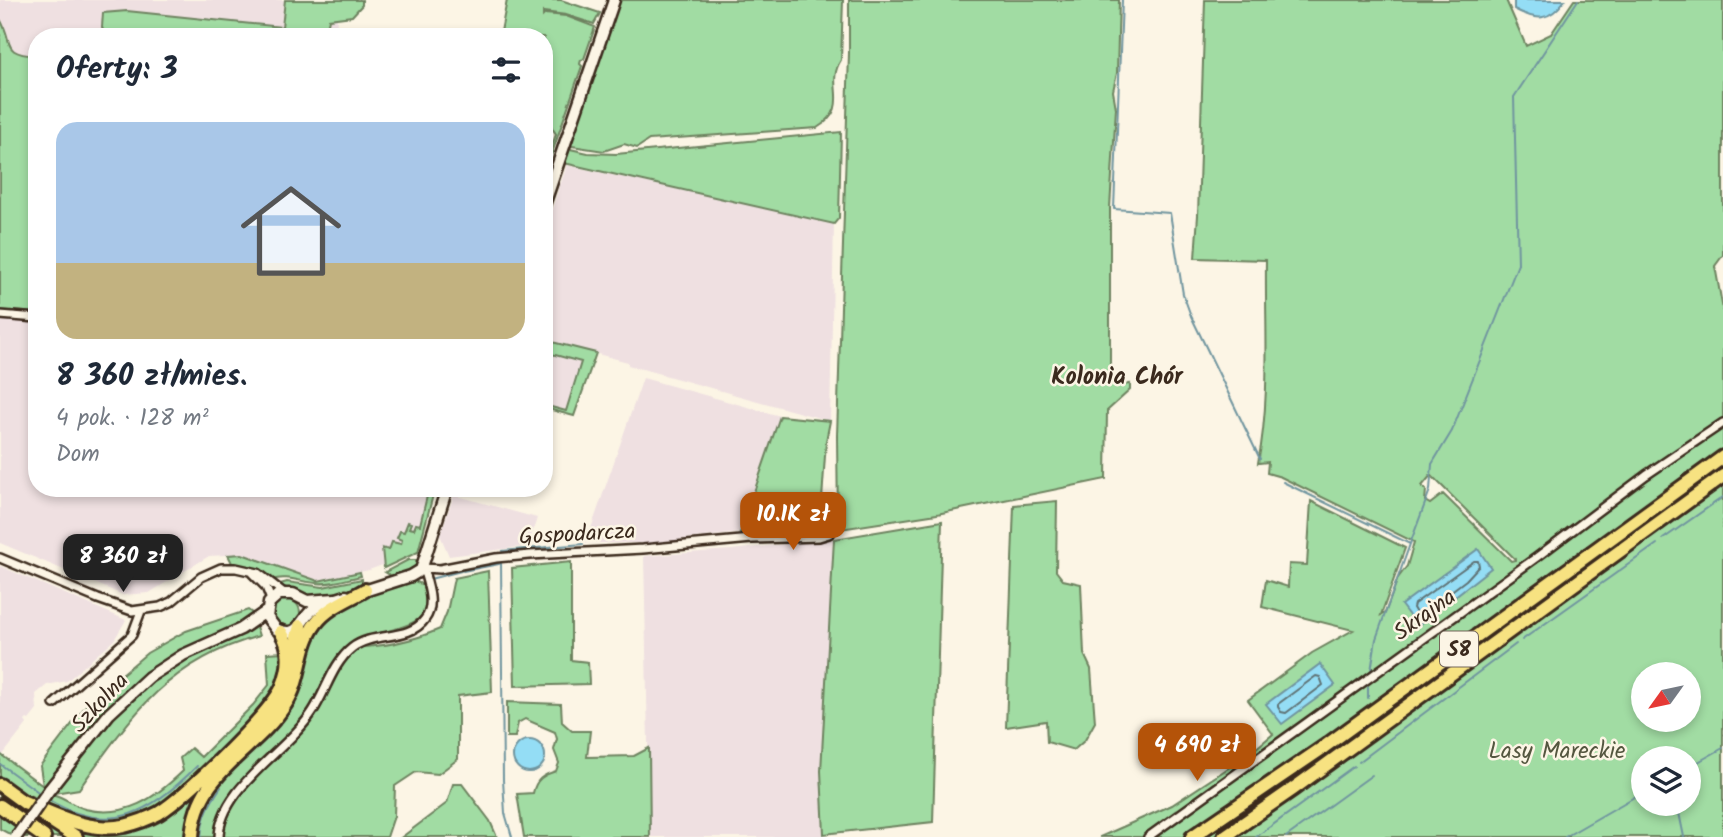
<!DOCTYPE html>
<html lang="pl">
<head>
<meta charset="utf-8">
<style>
  body { margin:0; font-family:Kalam,sans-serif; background:#f6f6f7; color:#1f2937; height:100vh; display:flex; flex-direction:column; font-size:26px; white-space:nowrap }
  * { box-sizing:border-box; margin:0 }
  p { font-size:23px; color:#747a83 }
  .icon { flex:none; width:38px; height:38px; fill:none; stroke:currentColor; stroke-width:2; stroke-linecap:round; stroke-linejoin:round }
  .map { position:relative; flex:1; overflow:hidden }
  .side { position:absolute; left:28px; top:28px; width:525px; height:469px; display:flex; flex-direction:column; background:#fff; border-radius:28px; box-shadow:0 4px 10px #0003 }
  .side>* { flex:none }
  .needle { width:46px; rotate:237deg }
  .buttons { position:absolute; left:1631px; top:662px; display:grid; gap:14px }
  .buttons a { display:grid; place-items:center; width:70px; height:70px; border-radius:50%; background:#fff; box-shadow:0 4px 10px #0003; font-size:35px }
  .price { position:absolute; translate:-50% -60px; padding:0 16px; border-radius:14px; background:#b45309; color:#fff; font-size:23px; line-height:46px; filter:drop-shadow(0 2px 4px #0008) }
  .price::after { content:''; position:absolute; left:50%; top:42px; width:21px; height:16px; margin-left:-10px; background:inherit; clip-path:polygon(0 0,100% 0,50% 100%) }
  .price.on { background:#222; color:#fff }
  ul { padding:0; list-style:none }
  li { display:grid; align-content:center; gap:14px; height:371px; padding:0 28px }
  li span { display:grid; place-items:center; height:217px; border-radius:21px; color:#555 }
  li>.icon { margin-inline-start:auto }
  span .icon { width:126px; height:126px; fill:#fffc; stroke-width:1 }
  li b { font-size:30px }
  h2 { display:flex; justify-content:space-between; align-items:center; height:84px; padding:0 28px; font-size:30px }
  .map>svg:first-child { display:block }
  .built { fill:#efe0e1 }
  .green { fill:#a1dca3; stroke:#6e8360; stroke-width:2; fill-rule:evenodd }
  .water { fill:#94ddf5; stroke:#70959f; stroke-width:2 }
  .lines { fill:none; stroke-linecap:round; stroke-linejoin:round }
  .shore { stroke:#5f7274; stroke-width:2 }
  .stream { stroke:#70959f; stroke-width:2 }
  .street-casing { stroke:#3b2a1e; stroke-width:12 }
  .secondary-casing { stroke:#3b2a1e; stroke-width:15 }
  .highway-casing { stroke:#3b2a1e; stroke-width:18 }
  .street { stroke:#fcf5e5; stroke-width:7 }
  .secondary { stroke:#fcf5e5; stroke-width:10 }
  .highway { stroke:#f7e281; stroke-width:12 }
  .secondary-bridge-casing { stroke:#3b2a1e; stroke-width:15; stroke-linecap:butt }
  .secondary-bridge { stroke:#fcf5e5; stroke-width:10 }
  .labels { text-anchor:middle; stroke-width:5; stroke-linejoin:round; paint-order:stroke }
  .shield { fill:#fcf5e5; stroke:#75675a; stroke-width:2 }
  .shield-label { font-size:21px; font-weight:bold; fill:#3b2a1e }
  .street-label { font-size:23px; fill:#3b2a1e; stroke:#fcf5e5 }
  .park-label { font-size:23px; fill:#54563f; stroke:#fcf5e5 }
  .neighbourhood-label { font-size:24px; font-weight:bold; fill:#3b2a1e; stroke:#fcf5e5 }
</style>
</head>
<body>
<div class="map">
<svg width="1723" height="837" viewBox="0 0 1723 837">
  <rect width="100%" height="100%" fill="#fcf5e5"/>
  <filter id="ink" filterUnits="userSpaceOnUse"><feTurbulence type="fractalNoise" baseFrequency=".0143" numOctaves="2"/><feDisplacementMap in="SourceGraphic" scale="14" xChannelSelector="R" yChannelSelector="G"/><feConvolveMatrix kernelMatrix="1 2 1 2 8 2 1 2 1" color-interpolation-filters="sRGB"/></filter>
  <g filter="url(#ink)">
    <path class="built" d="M0 0H338L336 37H37V303L0 298Z
      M567 165 834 224 830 421 628 365V362L544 340V232Z
      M0 317 37 320V488H434L414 543 385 564 369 570 318 581 242 554 209 556 149 593 123 595 0 543Z
      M544 351 592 365 574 416 544 408Z
      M643 378 780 416 740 533 650 543H586Z
      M454 495 537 518 528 546 449 556 440 535Z
      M834 539 821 771 824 837H650L644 556 731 550Z
      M0 566 126 620 114 640 67 681 47 685 36 694 37 710 29 720 27 719 25 721 27 724 2 756 0 754Z"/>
    <path class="green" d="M285 0H362V5L352 16 329 19 325 37H105L102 27 103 13 127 11 282 27Z
      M507 0H561L600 13 594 24 566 15 543 12V16L545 14 566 16 595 27 584 59 581 60 580 64 582 66 544 176V169L556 134 544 116V37H500Z
      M618 0H843L841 60C824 86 853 106 817 128L649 140 637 148 624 144 604 151 572 146 569 144Z
      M849 0H1119L1117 73 1113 91 1116 108 1110 208V378L1122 385 1130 384V390L1107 411 1106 479 937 514 841 529 838 522 837 436 849 53Z
      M1205 0H1506L1526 46 1551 34 1574 0H1723V255L1715 266 1723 310V837H1100L1172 805 1248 755 1273 734 1248 700 1312 653 1353 630 1262 607 1266 580 1288 587 1289 564 1307 565 1311 501 1405 548 1381 615 1385 613 1398 578 1407 566 1414 542 1281 477 1267 473 1268 462 1258 463C1271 398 1265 327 1266 260L1195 258 1198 215ZM1431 475 1515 559V560L1511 561 1443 494 1430 504 1425 501 1426 490 1422 486ZM1643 674H1689V719H1643ZM1643 758H1689V803H1643Z
      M0 19C15 45 0 53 37 56V313L0 310Z
      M841 132 839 218 834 224 564 163 570 149 588 153 616 154Z
      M544 340 596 353 574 416 544 408V405L566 411 581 362 544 352Z
      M780 416 830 421 826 441 820 529 740 533Z
      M430 494 433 495 418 552 384 568 382 548 389 550 392 542 401 544 402 540 397 538 400 531 404 532 408 522 411 523 409 528 414 529 416 524 420 525 427 496Z
      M1057 501 1056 571 1063 580 1081 584 1084 654 1091 669 1095 722 1085 740 1074 750 1047 742 1046 721 1006 727 1014 505Z
      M942 521 933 822 824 834 821 771 834 539Z
      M242 554 318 581 360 572 361 576C346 579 331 585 316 583 301 582 286 575 272 580L256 570 232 563 228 555Z
      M408 560H420L411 571 393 577 385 572Z
      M571 562V660L588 662 589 684 515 686 512 568Z
      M488 571 492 692 458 696V759L438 774 416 772 395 786 394 816 387 837H15L0 829V754L43 786 40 766 88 703 147 653 186 631 248 610 252 613 259 636C168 661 131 716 79 789L54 793 55 795C66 798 74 806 85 809 126 819 155 798 183 771L180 758 191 748 201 757 253 705 269 685 267 653 300 651C298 634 306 619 320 609L321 621C347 605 384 583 415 581L423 585C445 636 371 625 346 647 378 648 410 642 440 629L447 612 454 578Z
      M362 579V586L360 588C331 596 303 604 277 585L287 582 323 587Z
      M272 613a14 14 0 1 1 28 0a14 14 0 1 1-28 0Z
      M507 702 561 704 562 722 572 731H590L587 757 634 756 649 748 650 837H524L517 794 533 793C536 779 543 775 556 771L559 763 554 750 557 739 555 732 525 719 518 723 515 737H507Z
      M453 784H462L490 821 497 837H402L447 803Z"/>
    <path class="water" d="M1514 0H1565C1549 22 1537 21 1514 9Z
      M1478 549 1491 568 1417 626 1401 605Z
      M1320 664 1335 685 1282 724 1266 704Z
      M513 756a16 16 0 1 1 32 0a16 16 0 1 1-32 0Z"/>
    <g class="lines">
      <path class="shore" d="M1474 561H1478L1479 566 1466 580 1421 614 1416 613 1413 608 1414 604Z
        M1316 676 1320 677 1323 685 1286 713 1281 712 1278 707V704Z"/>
      <path class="stream" d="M1122 0 1114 209 1170 213 1183 294 1191 316 1260 459
        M1283 482 1410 544 1376 639 1371 671
        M1663 539 1723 497
        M1410 544 1430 490 1432 464 1452 431 1518 264 1514 97 1578 0
        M502 551 583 544
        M501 562 503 780 505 813 512 837
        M463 571 499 564
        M430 579 461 571
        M1522 640 1657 544
        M1368 698V687
        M1359 762 1516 644
        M0 764 41 794
        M1689 767 1723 748
        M49 800C111 837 152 812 197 766
        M1677 803 1684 837
        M201 837C202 816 210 803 221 787
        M1256 837 1354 766
        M1286 837 1372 775
        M1565 837 1643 792"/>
      <defs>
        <path id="street" d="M0 315 37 318
          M0 558 98 599 132 611 160 607 171 602 201 577 221 568H236L258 573 284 593
          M252 573 266 587 271 600
          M54 704 132 635 141 611
          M219 837C220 787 287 752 313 711 326 691 333 663 352 648 373 631 409 642 425 619 436 605 427 583 423 568L440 569 496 558 530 555 643 549 752 539 819 537 829 534
          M1148 837 1537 557 1646 475 1723 423"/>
        <path id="secondary" d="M544 205 614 0
          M361 592 411 576 421 570 447 488
          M335 599 307 601 293 594H279L269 603 267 617 276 629C301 640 299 618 315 608 325 603 336 599 346 596
          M49 790 109 714 149 677 183 655 241 629 267 611"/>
        <path id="highway" d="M299 657 297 637 300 626
          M0 785 26 804
          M22 801C55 814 87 833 124 826 136 823 148 819 159 813 185 797 269 715 282 688 290 669 292 649 281 632
          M0 806 44 837
          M41 814 76 837
          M192 837C196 770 255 753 286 703 302 679 298 646 316 623 328 607 348 600 365 590
          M1192 837 1324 747 1723 457
          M1224 837 1293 789 1723 476"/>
      </defs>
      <use href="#street" class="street-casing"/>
      <use href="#secondary" class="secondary-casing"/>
      <use href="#highway" class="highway-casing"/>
      <use href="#street" class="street"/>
      <use href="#secondary" class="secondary"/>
      <use href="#highway" class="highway"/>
      <defs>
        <path id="secondary-bridge" d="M16 837 49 790"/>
      </defs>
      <use href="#secondary-bridge" class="secondary-bridge-casing"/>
      <use href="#secondary-bridge" class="secondary-bridge"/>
    </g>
  </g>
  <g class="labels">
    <rect class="shield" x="1440" y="631.5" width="38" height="35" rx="5"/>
    <g class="shield-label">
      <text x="1459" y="656">S8</text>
    </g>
    <g class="street-label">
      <text transform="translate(577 533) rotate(-3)" y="8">Gospodarcza</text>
      <text transform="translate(1424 614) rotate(-36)" y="8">Skrajna</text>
      <text transform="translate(99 702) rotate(-47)" y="8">Szkolna</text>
    </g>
    <g class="park-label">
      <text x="1557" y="758">Lasy Mareckie</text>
    </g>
    <g class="neighbourhood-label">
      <text x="1117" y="384">Kolonia Chór</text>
    </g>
  </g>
</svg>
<div class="buttons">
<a><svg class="needle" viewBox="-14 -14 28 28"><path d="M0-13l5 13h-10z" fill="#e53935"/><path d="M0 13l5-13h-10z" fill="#747a83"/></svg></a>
<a><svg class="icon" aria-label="layers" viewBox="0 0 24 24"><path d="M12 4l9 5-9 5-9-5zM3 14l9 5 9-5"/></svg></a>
</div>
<b class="price" style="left:793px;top:552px">10.1K zł</b>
<b class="price on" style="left:123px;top:594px">8 360 zł</b>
<b class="price" style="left:1197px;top:783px">4 690 zł</b>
<section class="side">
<h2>Oferty: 3<svg class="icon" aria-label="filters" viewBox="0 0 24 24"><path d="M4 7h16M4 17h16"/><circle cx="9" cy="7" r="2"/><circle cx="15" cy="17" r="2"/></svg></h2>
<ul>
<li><span style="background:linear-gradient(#a9c7e8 65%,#c2b280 0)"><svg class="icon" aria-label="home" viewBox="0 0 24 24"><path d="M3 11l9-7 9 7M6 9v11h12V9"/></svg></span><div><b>8 360 zł/mies.</b><p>4 pok. · 128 m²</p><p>Dom</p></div></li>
</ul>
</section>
</div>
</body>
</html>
